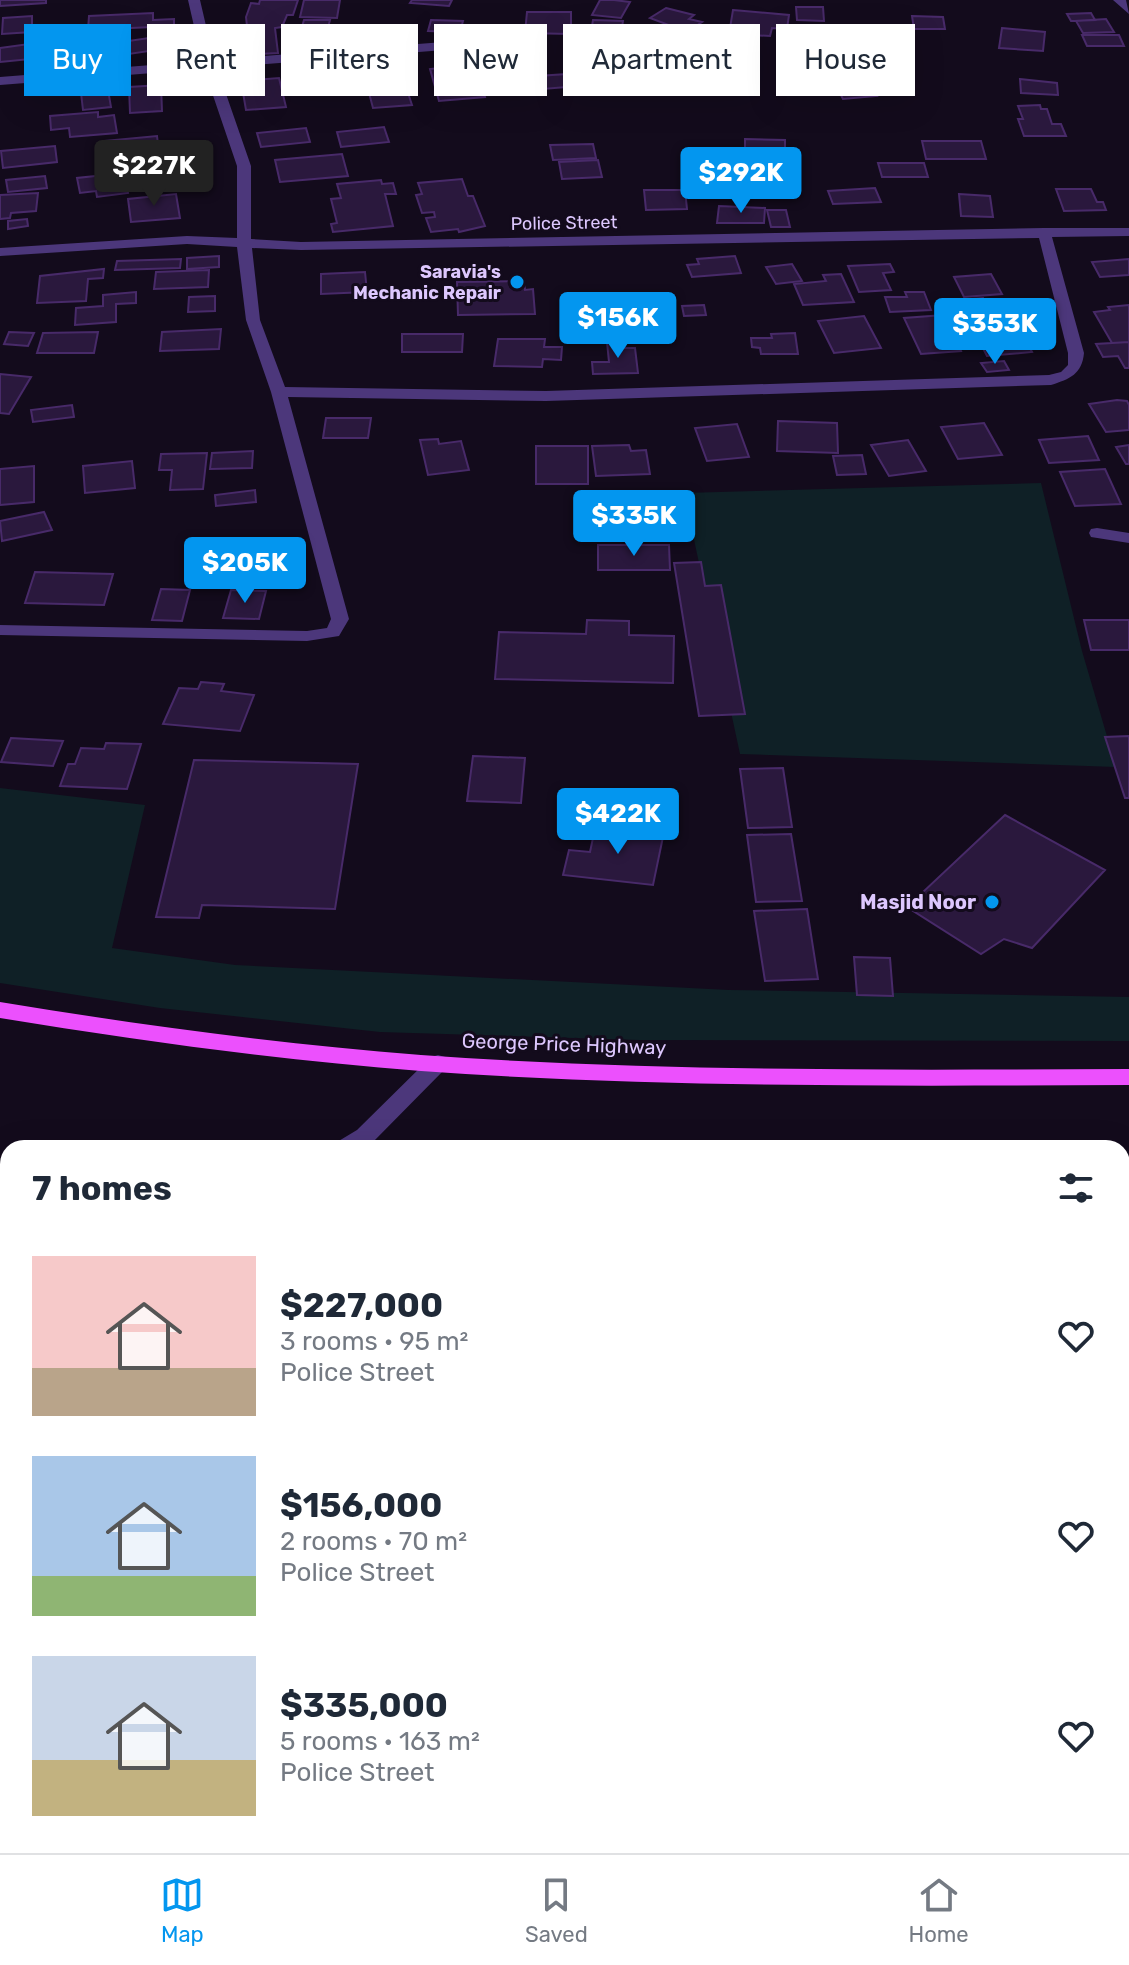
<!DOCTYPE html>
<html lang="en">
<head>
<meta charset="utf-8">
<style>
  body { margin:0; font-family:Rubik,sans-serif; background:#f6f6f7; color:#1f2937; height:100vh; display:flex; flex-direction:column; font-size:30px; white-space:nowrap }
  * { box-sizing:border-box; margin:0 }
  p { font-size:26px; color:#747a83 }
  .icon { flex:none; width:44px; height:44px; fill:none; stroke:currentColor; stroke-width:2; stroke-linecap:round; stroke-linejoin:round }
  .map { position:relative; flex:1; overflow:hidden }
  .details { position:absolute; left:0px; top:1140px; width:1130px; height:714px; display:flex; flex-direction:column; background:#fff; border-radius:24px 24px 0 0; box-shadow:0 8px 32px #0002 }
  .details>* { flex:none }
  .banner { position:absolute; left:24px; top:24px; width:1082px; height:72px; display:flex; gap:16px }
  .price { position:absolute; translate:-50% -68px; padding:0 18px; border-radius:8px; background:#0396ef; color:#fff; font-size:26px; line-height:52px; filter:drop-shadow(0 2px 4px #0008) }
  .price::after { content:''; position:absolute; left:50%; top:48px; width:24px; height:18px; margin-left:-12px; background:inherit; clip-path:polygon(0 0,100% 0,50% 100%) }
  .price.current { background:#222; color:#fff }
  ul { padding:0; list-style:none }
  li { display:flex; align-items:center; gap:24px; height:200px; padding:0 32px }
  li span { display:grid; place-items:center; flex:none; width:224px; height:160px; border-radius:0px; color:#555 }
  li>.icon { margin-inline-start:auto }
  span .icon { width:96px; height:96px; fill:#fffc; stroke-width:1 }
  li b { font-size:34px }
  h2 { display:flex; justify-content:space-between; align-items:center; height:96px; padding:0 32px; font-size:34px }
  .chip { padding:0 28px; border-radius:0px; background:#fff; box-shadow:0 8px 32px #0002; font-size:28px; line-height:72px }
  .chip.current { background:#0396ef; color:#fff }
  .menu { display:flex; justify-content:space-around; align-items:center; height:112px; border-top:2px solid #e0e1e3; background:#fff; font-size:22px; color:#747a83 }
  .menu a { display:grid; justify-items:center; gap:4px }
  .menu .current { color:#0396ef }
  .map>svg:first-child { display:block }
  .green { fill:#0f2026 }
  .building { fill:#2a183d; stroke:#482a69; stroke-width:2 }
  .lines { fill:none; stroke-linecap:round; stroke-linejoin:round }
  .service { fill:#4c377b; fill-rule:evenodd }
  .minor { fill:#4c377b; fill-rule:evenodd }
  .primary { fill:#ec50fd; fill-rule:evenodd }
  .poi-dot { fill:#0396ef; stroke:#130b1c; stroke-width:3 }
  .labels { text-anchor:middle; stroke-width:6; stroke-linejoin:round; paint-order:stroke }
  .far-street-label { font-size:18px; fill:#ddc7fe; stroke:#130b1c }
  .far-poi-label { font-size:18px; font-weight:bold; fill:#ddc7fe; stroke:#130b1c; text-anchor:end }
  .poi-label { font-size:20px; font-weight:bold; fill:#ddc7fe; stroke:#130b1c; text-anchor:end }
  .street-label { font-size:20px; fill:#ddc7fe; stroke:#130b1c }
</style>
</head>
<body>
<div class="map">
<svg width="1129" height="1853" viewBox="0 0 1129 1853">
  <rect width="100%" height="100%" fill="#130b1c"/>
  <path class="green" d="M1041 483 1082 651 1116 767 740 754 684 493Z
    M0 788 145 805 112 948 235 965 729 990 1129 997V1041L639 1040 380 1032 160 1008 0 983Z
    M1122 1338H1129V1853H0V1417L8 1420V1846H1122Z"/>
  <path class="building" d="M0 0H46V3L0 6Z
    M260 0H298L293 15H287L282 27 275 28 278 53 224 56 223 42 243 41V45L249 44 246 17 251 3 259 4Z
    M304 0H340L337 18 300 17Z
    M412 0H452L449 6 410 3Z
    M600 0H614L630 2 621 18 592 15Z
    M796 7H823L824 21 797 20Z
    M666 8 694 15 689 19 702 22 687 32 650 18Z
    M733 10 789 15 787 29 772 28 770 36 729 34Z
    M527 12H571V34L525 33Z
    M153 13V20L174 19V26L88 30 89 16Z
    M1091 13 1095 20 1071 21 1067 14Z
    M32 16V32L2 34 3 18Z
    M912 16 943 17 945 29H914Z
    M1106 19 1114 32 1083 33 1076 21Z
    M304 20H330L327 31 301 30Z
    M431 20 463 21 460 32 428 31Z
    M593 20 623 21 621 34 591 32Z
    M384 27 387 38 357 41 353 30Z
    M1002 28 1045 32 1043 51 999 48Z
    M1082 35H1119L1124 46H1087Z
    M162 36 169 48 129 54 122 42Z
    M341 39 343 47 321 49 319 41Z
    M58 40 68 63 34 67 30 59 0 62V48Z
    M831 43 859 45 856 59 877 96 843 99 826 67Z
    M473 60 485 97 439 101 430 69 439 68 438 63Z
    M597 72 602 84 543 89 538 76Z
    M279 78 286 107 246 110 241 81Z
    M1020 79 1057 83 1058 95 1021 93Z
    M161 85 162 111 130 113 129 87Z
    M108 90 111 107 83 110 81 93Z
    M407 90 412 105 373 108 369 93Z
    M1040 105 1041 109H1047L1052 124H1061L1066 136H1024L1018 119H1023L1018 106Z
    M98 112V117L114 115 117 133 70 137 69 128 51 130 50 116Z
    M384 127 389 142 341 147 337 132Z
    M306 128 310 142 261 147 257 133Z
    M157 136 160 160 107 165 105 141Z
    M745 139 785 140V154L745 153Z
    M922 141H981L986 159H926Z
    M593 144 596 158 553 160 550 145Z
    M55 146 57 162 3 168 1 151Z
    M342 154 348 176 280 182 275 160Z
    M762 158 784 159 783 169 761 168Z
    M598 160 602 177 562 179 559 162Z
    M878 163H924L928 177H882Z
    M124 173 128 193 97 197 96 191 80 193 77 178Z
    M45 176 47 188 8 192 6 180Z
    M778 177 788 192 737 198 728 182Z
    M462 179 468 196H473L485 226 459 232 458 229 431 232 426 218 435 217 434 212 422 213 416 195 422 194 418 183Z
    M381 180 382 184 393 183 396 194H385L393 226 333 232 331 224 337 223 331 199 341 198 337 184Z
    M875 188 881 202 833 204 828 191Z
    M1056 189H1091L1097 202H1103L1106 210 1064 211Z
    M644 190H685L687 209 646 210Z
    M38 193 36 211 11 213 10 218 0 219V195Z
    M176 194 180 218 131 222 128 199Z
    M959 194 990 196 993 217 961 216Z
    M719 206 765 208 764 223H717Z
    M767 210H786L790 227H771Z
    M27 219 28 226 8 229V221Z
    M219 256V267L187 269V258Z
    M735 256 741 273 692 277 687 265 699 264 697 259Z
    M181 259 180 268 115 270 117 261Z
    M1129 259V275L1100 277 1092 262Z
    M792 264 802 281 776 284 766 267Z
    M890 264 894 272 883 273 891 290 859 292 848 266Z
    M104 269 103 278 88 279 86 301 37 303 40 276Z
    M209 270 208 287 154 289 156 272Z
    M365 272 367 292 321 294V274Z
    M841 274 854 302 803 305 794 284 826 281 823 275Z
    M991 274 1002 294 964 297 954 277Z
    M524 281 525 290 533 289 535 314 458 315 457 282Z
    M136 292V303L116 304V322L75 325 76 308 103 306V295Z
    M905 292H924L931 310 890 312 885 297H907Z
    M215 296V311L188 312 189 297Z
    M983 298 989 311 956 313 949 301Z
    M704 305 706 315 684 316 682 306Z
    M1129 305V342L1112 343 1094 312 1110 310 1108 307Z
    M1013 310 1020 326 977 328 970 313Z
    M944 315 961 351 921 354 904 318Z
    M864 316 881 348 834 353 818 321Z
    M667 320 672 337 635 340 630 323Z
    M1019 328 1032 352 987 356 974 331Z
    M221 329 219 349 160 351 162 332Z
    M9 332 34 333 28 346 4 344Z
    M98 332 94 353H37L43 333Z
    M795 333 798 354H761L760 348 752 347 751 338H772L771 334Z
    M402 334H463L462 352H402Z
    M498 339H545L544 347H562L561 360 543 359 542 367 494 366Z
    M624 341 625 348H635L638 373 593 374 592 362H609L607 342Z
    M1129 342V368H1125L1118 356 1103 357 1096 344Z
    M1004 361 1009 370 987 372 981 363Z
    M0 374 31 377 9 414 0 413Z
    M1117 400 1127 401 1129 405V430L1106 432 1089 404Z
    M72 405 74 417 33 422 31 410Z
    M326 418H371L368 438H323Z
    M778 421 837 423 838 453 777 451Z
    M984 423 1002 455 958 459 941 427Z
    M737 424 749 457 707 461 695 428Z
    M1088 436 1099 460 1049 463 1039 440Z
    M438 439 439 444 461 441 469 470 428 475 420 440Z
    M908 440 926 471 889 476 871 445Z
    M629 445 631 451 646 450 650 474 596 476 592 446Z
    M1129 445V464H1126L1116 447Z
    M536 446H588V484H536Z
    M253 451 252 468 210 469 212 453Z
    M207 453 203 489 170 490 172 470H159L161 454Z
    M862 455 866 474 837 475 833 456Z
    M132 461 135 488 85 493 83 466Z
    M34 466V502L0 505V469Z
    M1105 469 1121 504 1075 506 1060 472Z
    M255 490 256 502 216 506 215 495Z
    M577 493 640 494 639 519 576 518Z
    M44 512 52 530 2 541 0 521Z
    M598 545H669L670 570H598Z
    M701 562 705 586 721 585 745 714 699 716 674 563Z
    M35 572 113 574 104 605 25 603Z
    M161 589 190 590 182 621 152 620Z
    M231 590 266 591 259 619 223 618Z
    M587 620 629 621V635L674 636 673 683 495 679 499 632 586 634Z
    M1084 620H1129V650H1091Z
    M201 682 224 684 221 691 254 695 240 731 163 724 179 688 198 689Z
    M1129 736V798H1125L1105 737Z
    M11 738 63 741 53 766 1 762Z
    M106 743 141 744 127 789 60 786 68 764H75L81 748 104 749Z
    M473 756 525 758 521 803 467 801Z
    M194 760 358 764 335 909 202 905 199 918 156 917Z
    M783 768 792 827 748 828 740 769Z
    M1005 815 1105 870 1032 948 1004 939 981 954 907 907Z
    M596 824 664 832 653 885 563 875 569 850 590 852Z
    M791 834 802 901 756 902 747 835Z
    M807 909 818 979 765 981 754 911Z
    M854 957 890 958 893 996 857 995Z
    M1122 1188H1129V1261H1122Z
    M0 1235H8V1338L0 1337Z"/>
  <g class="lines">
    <path class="service" d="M438 1055 445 1057 449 1063 445 1069 373 1142 363 1148H334L337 1142 357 1130 431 1057Z"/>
    <path class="minor" d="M188 0H200L214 60 495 38 501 42 495 46 217 68 251 166V239L301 242 1044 228H1129V236L1052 237 1084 353C1082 374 1070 379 1051 385L546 401 288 397 349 619 339 636 307 641 0 635V625L307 631 327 628 331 619 271 392 246 320 237 247 187 244 0 256V248L187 236 237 238V166L204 69 0 85V77L202 61ZM1039 238 1068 353V365L1061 372 1049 375 546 391 285 387 260 320 252 248 301 250Z
      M1113 0H1126L1129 14Z
      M1097 528 1129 533V543L1091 537 1089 533 1091 529Z"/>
    <path class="primary" d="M0 1002C140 1025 279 1044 421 1055 656 1072 893 1070 1129 1069V1085C893 1086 656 1088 421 1071 279 1060 140 1041 0 1018Z"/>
  </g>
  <g class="poi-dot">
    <circle cx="517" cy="282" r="8"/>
    <circle cx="992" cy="902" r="8"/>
  </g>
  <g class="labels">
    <g class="far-street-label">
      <text transform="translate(564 223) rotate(-1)" y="6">Police Street</text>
    </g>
    <g class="far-poi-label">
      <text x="501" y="278">Saravia's<tspan x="501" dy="21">Mechanic Repair</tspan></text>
    </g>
    <g class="poi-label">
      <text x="976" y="909">Masjid Noor</text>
    </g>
    <g class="street-label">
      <text transform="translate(564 1044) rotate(2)" y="7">George Price Highway</text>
    </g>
  </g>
</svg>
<b class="price current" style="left:154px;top:208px">$227K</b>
<b class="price" style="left:741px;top:215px">$292K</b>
<b class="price" style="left:618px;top:360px">$156K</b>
<b class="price" style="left:995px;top:366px">$353K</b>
<b class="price" style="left:634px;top:558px">$335K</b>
<b class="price" style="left:245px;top:605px">$205K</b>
<b class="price" style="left:618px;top:856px">$422K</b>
<div class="banner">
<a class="chip current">Buy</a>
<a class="chip">Rent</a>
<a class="chip">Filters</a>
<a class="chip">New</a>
<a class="chip">Apartment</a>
<a class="chip">House</a>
</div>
<section class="details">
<h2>7 homes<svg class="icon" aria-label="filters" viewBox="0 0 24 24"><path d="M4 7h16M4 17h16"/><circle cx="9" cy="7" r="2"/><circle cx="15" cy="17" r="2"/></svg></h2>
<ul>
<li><span style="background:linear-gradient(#f6c9c9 70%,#b9a48a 0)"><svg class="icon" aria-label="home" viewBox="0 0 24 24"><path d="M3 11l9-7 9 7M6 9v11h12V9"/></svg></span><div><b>$227,000</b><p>3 rooms · 95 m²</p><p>Police Street</p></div><svg class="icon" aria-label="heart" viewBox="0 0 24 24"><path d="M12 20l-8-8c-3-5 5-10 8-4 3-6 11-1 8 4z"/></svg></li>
<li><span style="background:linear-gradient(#a9c7e8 75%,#8fb573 0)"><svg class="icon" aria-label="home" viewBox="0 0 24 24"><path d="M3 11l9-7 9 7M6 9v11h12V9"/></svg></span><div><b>$156,000</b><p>2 rooms · 70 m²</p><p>Police Street</p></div><svg class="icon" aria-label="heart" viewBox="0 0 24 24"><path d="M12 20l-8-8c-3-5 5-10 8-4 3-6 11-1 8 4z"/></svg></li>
<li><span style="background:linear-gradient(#c9d6e8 65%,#c2b280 0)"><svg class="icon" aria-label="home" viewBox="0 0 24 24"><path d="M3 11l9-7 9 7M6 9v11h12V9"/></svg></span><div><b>$335,000</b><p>5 rooms · 163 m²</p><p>Police Street</p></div><svg class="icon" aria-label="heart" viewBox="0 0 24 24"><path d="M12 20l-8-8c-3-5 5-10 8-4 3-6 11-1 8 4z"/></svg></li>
</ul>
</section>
</div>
<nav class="menu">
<a class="current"><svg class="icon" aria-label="map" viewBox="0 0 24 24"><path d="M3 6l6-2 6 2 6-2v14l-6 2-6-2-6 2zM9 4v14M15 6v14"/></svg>Map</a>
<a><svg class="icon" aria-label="saved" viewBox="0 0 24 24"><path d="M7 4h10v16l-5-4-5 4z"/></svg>Saved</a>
<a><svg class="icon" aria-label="home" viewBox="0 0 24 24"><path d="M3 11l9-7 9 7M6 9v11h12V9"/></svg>Home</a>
</nav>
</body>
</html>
